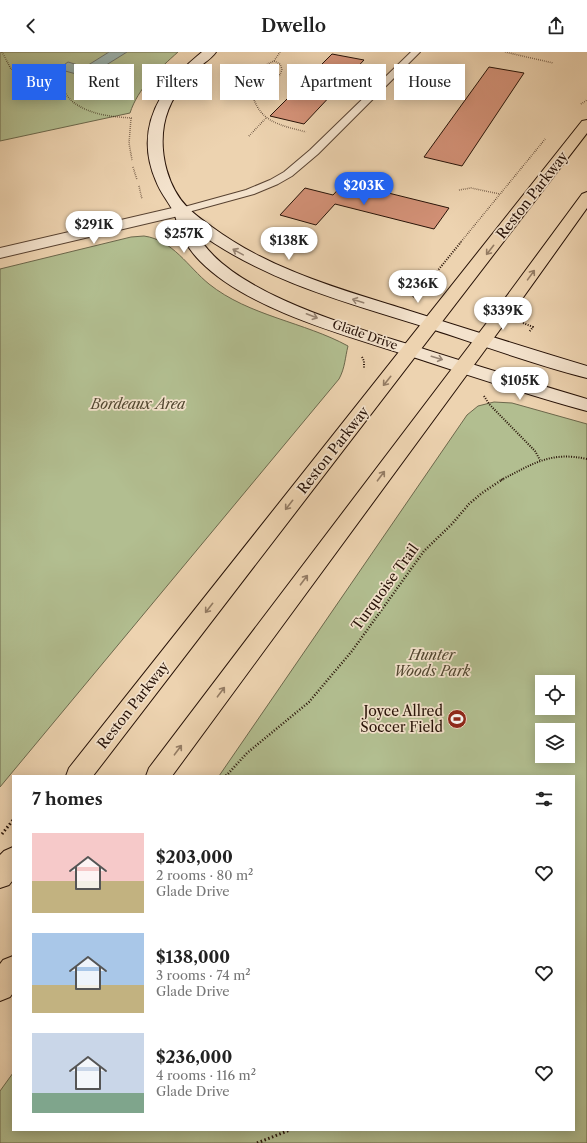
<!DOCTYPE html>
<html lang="en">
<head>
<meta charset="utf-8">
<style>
  body { margin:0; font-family:"Libre Caslon Text",serif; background:#f2f2f2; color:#222; height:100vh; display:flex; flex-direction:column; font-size:15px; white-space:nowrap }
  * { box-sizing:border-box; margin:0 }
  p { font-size:13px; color:#767676 }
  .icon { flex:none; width:22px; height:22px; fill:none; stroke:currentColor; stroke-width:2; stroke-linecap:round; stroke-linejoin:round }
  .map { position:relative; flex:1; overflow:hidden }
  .side { position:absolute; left:12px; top:723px; width:563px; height:356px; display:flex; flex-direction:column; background:#fff; border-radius:0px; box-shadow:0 2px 10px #0003 }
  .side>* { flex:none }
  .guide { position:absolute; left:12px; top:12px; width:563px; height:36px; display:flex; gap:8px }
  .buttons { position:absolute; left:535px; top:623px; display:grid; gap:8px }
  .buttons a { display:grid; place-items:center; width:40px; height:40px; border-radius:0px; background:#fff; box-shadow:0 2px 10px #0003; font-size:20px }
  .price { position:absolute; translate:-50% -34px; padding:0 9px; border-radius:14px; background:#fff; color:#222; font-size:13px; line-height:26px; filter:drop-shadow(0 1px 2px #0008) }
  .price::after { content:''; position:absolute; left:50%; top:24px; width:12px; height:9px; margin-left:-6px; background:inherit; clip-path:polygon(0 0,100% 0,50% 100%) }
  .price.current { background:#2563eb; color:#fff }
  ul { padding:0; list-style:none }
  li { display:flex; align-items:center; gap:12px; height:100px; padding:0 20px }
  li span { display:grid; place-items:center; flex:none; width:112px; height:80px; border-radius:0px; color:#555 }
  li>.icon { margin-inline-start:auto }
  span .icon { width:48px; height:48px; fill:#fffc; stroke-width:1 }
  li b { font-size:17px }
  h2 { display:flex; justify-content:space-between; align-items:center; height:48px; padding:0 20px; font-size:17px }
  .tag { padding:0 14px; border-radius:0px; background:#fff; box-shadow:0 2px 10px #0003; font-size:14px; line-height:36px }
  .tag.current { background:#2563eb; color:#fff }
  header { display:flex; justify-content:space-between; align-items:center; height:52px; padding:0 20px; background:#fff; font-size:18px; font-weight:600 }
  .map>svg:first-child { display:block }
  .green { fill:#b2be90; stroke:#6c684c; fill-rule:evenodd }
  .water { fill:#9bb6b3; stroke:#6d746e }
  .building { fill:#d39177; stroke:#271207 }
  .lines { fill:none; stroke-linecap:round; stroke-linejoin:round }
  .lane-casing { stroke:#584231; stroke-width:2 }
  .street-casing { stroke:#584231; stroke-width:2 }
  .secondary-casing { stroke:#271207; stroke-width:2 }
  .primary-casing { stroke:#271207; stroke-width:2 }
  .path-far3 { stroke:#271207; stroke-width:1.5; stroke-dasharray:0.5 1.5; stroke-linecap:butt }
  .path-far2 { stroke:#271207; stroke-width:2; stroke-dasharray:1 1.5; stroke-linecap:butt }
  .path-far1 { stroke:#271207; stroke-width:2.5; stroke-dasharray:1 2; stroke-linecap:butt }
  .path { stroke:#271207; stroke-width:3; stroke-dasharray:1.5 2.5; stroke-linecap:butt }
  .lane { fill:#f3e2cc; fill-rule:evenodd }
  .street { fill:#f3e2cc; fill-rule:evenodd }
  .secondary { fill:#f3e2cc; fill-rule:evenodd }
  .primary { fill:#edd3b0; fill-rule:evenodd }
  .oneway { stroke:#947c64 }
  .oneway2 { stroke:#978473 }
  .labels { text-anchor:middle; stroke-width:3.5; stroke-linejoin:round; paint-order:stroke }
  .far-street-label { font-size:12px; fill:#271207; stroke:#f3e2cc }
  .street-label { font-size:14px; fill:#271207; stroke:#f3e2cc }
  .park-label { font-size:14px; font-style:italic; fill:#514630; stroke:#f3e2cc }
  .poi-label { font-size:14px; fill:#271207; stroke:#f3e2cc; text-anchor:end }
</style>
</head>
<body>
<header><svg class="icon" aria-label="back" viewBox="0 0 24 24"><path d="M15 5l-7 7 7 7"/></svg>Dwello<svg class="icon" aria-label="share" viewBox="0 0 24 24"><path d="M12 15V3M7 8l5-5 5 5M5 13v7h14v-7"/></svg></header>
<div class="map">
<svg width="587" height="1091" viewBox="0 0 587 1091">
  <rect width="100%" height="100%" fill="#edd3b0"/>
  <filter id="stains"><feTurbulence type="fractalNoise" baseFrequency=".005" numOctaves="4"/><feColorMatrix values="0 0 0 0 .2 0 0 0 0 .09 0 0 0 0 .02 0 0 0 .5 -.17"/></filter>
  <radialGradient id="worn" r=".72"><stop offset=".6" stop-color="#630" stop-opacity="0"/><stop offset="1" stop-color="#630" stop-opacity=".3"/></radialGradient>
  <path class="green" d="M0 0H178C159 17 138 36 130 61L0 89Z
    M144 184C173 188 188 215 209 232 249 264 304 270 348 294 345 306 345 316 339 327L0 735V217L131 185Z
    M494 350 512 351 587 372V1091H0V1039L13 1021V1078H574V724H219L467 363 478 354ZM542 630H568V656H542ZM542 678H568V704H542Z"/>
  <path class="water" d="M109 0H127L87 25 58 17 68 10 85 15Z"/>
  <path class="building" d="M332 2 364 8 304 72 270 64Z
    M489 15 524 21 462 114 424 105Z
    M345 130 352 132 449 156 434 177 335 152 316 173 280 163 305 136 333 143Z"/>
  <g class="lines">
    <defs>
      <path id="lane" d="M411 0H420L318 102 292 124 278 132 254 142 181 162 176 159 177 157 246 138 270 128 284 120 310 98Z"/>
      <path id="street" d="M181 154 187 156 189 159 187 162 0 206V196Z"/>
      <path id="secondary" d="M202 0H216C212 6 204 11 198 16 181 32 168 51 164 73 159 102 168 136 188 156 195 163 204 169 212 175 270 218 340 237 407 258 467 277 527 296 587 314V326C532 312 479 292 425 275 345 250 264 229 195 178 224 242 364 278 427 298 480 315 534 331 587 347V359C528 343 471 324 413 305 348 284 248 258 200 209 190 199 182 186 178 173 176 168 175 162 172 157 167 148 160 140 156 129 133 76 161 33 202 0Z"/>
      <path id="primary" d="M587 68V81L93 724H66L69 716 582 69Z
        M587 140V156L507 268 172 724H146L149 716 495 260 582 142Z
        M13 795V828L9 833 0 836V803L4 799Z
        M13 904V941L10 945 0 949V912L3 908Z"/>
    </defs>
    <use href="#lane" class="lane-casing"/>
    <use href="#street" class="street-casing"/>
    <use href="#secondary" class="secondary-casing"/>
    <use href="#primary" class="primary-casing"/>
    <path class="path-far3" d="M2 0 11 17 27 22
      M280 0 274 9 249 21C248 27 251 33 252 40 258 70 280 73 306 80
      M505 0 553 11
      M47 18 55 20 60 24V27C50 37 35 39 23 31V26L31 20Z
      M56 32C63 37 67 45 73 50 90 63 113 65 133 66
      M251 34C265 34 278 32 282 17L280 12 274 9
      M581 52 587 48
      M131 66 129 91 132 108
      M249 84 266 66
      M133 115 137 128
      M139 134 142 147
      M459 138 471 136 500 142
      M460 191 546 86"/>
    <path class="path-far2" d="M413 245 426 233 461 190
      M523 271 533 275 529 280
      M362 305 364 309V317
      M484 344 489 352 535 399 540 408
      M501 428C533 412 550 399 587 407"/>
    <path class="path-far1" d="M226 724 247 701 309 650 352 599 424 499 452 472 469 452 482 441 503 427"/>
    <path class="path" d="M226 724 227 723
      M2 782 13 768
      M257 1091 290 1078"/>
    <use href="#lane" class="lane"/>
    <use href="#street" class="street"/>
    <use href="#secondary" class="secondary"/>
    <use href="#primary" class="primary"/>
  </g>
  <defs><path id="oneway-shaft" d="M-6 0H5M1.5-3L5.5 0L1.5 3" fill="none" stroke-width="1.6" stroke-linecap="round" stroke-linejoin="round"/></defs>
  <g class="oneway">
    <use href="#oneway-shaft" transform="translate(490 198) rotate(128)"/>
    <use href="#oneway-shaft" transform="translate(531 223) rotate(-54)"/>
    <use href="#oneway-shaft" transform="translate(387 329) rotate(129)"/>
    <use href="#oneway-shaft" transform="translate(381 424) rotate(-53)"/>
    <use href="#oneway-shaft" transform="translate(289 453) rotate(128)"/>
    <use href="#oneway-shaft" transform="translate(304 528) rotate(-53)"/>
    <use href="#oneway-shaft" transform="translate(209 556) rotate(128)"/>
    <use href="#oneway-shaft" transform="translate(221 640) rotate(-53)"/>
    <use href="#oneway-shaft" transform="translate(178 698) rotate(-53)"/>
  </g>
  <g class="oneway2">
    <use href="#oneway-shaft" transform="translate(238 200) rotate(-151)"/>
    <use href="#oneway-shaft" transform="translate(358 249) rotate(-162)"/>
    <use href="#oneway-shaft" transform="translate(312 264) rotate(21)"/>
    <use href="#oneway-shaft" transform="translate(437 306) rotate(17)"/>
  </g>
  <defs>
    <symbol id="stadium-disc" viewBox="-11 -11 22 22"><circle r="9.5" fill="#8f2418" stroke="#f3e2cc"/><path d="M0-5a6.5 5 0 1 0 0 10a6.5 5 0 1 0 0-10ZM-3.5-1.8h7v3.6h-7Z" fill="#fff"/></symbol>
  </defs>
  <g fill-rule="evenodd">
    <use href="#stadium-disc" x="446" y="656" width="22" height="22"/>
  </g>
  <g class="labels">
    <g class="far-street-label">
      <text transform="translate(365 283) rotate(19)" y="4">Glade Drive</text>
    </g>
    <g class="street-label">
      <text transform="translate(532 143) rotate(-52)" y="5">Reston Parkway</text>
      <text transform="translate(333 398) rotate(-52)" y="5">Reston Parkway</text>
      <text transform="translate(385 535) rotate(-54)" y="5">Turquoise Trail</text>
      <text transform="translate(133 653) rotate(-52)" y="5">Reston Parkway</text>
    </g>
    <g class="park-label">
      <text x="138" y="357">Bordeaux Area</text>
      <text x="432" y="608">Hunter<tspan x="432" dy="16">Woods Park</tspan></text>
    </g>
    <g class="poi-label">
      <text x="443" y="664">Joyce Allred<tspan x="443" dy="16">Soccer Field</tspan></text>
    </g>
  </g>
  <rect width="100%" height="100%" filter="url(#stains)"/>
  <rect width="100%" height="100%" fill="url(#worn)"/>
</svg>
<div class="buttons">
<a><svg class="icon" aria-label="locate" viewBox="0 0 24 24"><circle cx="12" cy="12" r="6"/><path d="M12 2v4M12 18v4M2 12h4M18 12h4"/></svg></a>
<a><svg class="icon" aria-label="layers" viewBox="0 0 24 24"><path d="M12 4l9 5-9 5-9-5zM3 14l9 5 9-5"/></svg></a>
</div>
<b class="price current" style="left:364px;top:154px">$203K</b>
<b class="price" style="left:94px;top:193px">$291K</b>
<b class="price" style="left:184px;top:202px">$257K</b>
<b class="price" style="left:289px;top:209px">$138K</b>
<b class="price" style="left:418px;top:252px">$236K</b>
<b class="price" style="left:503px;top:279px">$339K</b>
<b class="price" style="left:520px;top:349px">$105K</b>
<div class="guide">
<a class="tag current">Buy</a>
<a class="tag">Rent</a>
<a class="tag">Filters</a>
<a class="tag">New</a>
<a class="tag">Apartment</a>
<a class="tag">House</a>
</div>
<section class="side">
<h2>7 homes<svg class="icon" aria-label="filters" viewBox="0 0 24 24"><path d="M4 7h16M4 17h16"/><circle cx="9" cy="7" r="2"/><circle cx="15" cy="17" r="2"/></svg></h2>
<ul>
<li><span style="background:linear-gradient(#f6c9c9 60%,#c2b280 0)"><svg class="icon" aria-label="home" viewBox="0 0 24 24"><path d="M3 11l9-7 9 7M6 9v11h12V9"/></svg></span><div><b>$203,000</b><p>2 rooms · 80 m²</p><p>Glade Drive</p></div><svg class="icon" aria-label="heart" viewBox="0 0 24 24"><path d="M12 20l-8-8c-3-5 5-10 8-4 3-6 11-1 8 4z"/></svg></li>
<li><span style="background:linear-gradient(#a9c7e8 65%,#c2b280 0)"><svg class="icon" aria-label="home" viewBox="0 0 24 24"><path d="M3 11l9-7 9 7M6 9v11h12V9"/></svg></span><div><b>$138,000</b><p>3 rooms · 74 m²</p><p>Glade Drive</p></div><svg class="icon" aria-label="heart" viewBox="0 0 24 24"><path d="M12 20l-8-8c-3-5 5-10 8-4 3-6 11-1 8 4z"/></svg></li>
<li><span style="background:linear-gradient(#c9d6e8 75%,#7fa58c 0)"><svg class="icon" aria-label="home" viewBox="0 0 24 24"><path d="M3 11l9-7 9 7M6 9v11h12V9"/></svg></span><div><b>$236,000</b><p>4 rooms · 116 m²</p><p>Glade Drive</p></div><svg class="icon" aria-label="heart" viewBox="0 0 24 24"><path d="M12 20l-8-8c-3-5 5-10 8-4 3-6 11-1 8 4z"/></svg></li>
</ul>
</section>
</div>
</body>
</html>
